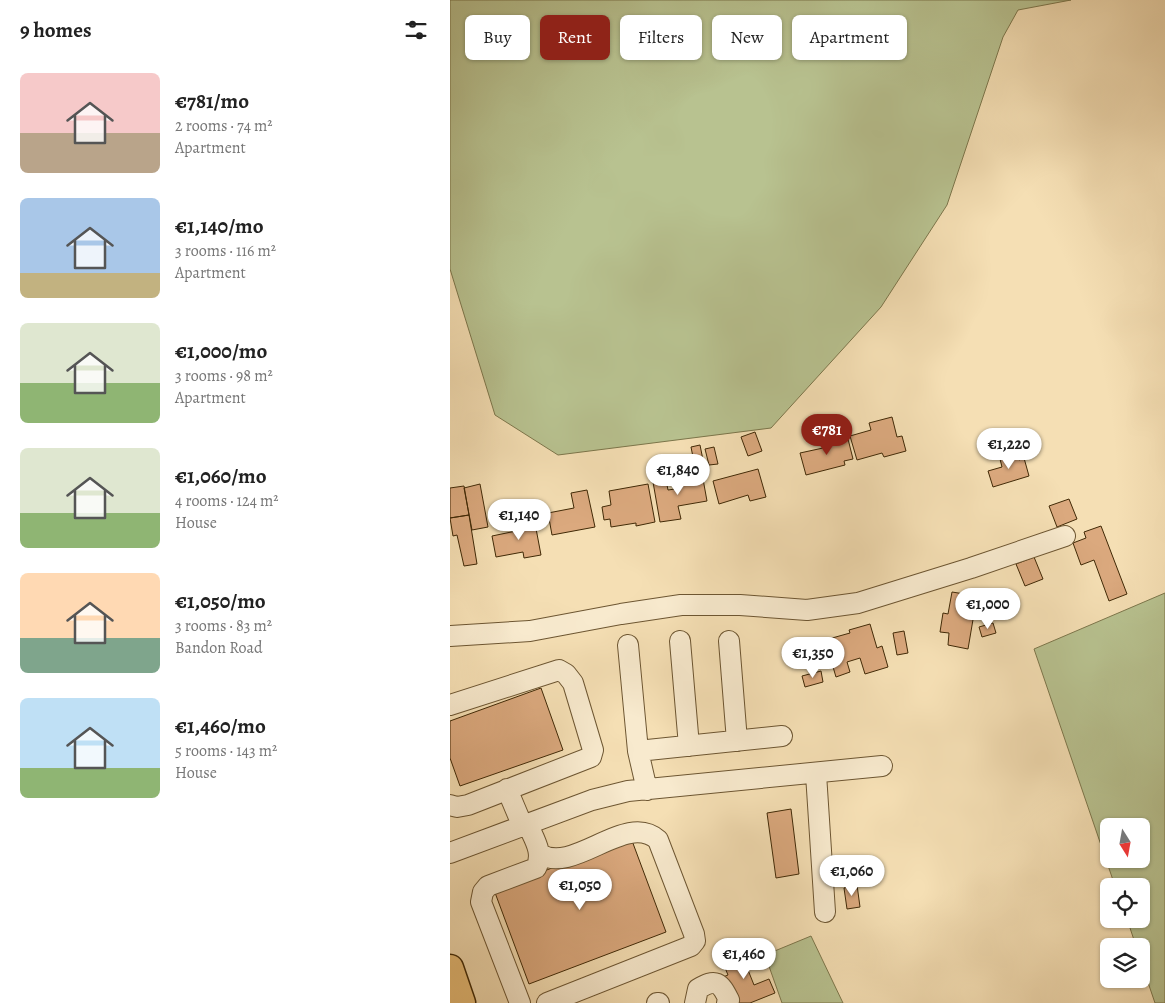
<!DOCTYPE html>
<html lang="en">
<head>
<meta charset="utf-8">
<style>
  body { margin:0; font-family:Alegreya,serif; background:#f2f2f2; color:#222; height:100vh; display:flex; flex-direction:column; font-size:19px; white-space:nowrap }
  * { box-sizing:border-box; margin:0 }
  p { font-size:16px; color:#767676 }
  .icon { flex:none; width:28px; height:28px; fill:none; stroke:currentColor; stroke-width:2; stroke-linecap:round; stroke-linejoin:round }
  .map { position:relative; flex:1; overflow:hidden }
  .sheet { display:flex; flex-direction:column; background:#fff; width:450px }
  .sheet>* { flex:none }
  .hud { position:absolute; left:15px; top:15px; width:475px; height:45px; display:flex; gap:10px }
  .needle { width:32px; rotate:169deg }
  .tools { position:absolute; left:650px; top:818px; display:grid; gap:10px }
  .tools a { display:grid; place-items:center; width:50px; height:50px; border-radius:8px; background:#fff; box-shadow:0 1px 4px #0004; font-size:25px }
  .price { position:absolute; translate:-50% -42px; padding:0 11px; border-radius:18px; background:#fff; color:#222; font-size:16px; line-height:32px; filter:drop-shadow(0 1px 2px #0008) }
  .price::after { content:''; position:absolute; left:50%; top:30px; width:15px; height:11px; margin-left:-8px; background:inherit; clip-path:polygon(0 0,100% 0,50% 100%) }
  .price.active { background:#8f2418; color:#fff }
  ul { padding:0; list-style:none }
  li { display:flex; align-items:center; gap:15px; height:125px; padding:0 20px }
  li span { display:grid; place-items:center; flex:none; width:140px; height:100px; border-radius:8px; color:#555 }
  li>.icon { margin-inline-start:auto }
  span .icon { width:60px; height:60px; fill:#fffc; stroke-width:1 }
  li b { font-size:21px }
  h2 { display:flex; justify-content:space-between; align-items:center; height:60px; padding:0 20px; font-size:21px }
  .tag { padding:0 18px; border-radius:8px; background:#fff; box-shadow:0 1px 4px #0004; font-size:18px; line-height:45px }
  .tag.active { background:#8f2418; color:#fff }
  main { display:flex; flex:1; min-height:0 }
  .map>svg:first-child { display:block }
  .green { fill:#b8c290; stroke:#7c764b; fill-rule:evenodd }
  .building { fill:#dba97e; stroke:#402906 }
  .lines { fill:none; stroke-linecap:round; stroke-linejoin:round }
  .minor-casing { stroke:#6d5632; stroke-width:22 }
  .major-casing { stroke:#402906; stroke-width:29 }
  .minor { stroke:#f8eace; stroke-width:20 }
  .major { stroke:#eac07a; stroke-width:26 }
</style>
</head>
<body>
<main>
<section class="sheet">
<h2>9 homes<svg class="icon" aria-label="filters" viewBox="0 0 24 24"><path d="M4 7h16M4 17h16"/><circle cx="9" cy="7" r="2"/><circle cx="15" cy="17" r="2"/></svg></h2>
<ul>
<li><span style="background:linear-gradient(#f6c9c9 60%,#b9a48a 0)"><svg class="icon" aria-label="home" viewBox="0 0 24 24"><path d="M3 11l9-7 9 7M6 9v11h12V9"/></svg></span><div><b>€781/mo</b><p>2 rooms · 74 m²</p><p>Apartment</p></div></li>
<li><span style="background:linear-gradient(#a9c7e8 75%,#c2b280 0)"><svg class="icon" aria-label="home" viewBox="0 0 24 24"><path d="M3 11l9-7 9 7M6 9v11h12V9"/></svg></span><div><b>€1,140/mo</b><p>3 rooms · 116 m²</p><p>Apartment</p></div></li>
<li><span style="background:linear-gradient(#dfe7d0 60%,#8fb573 0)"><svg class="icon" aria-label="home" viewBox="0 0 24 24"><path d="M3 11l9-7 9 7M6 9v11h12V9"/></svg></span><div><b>€1,000/mo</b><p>3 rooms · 98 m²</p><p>Apartment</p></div></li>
<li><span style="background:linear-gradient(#dfe7d0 65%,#8fb573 0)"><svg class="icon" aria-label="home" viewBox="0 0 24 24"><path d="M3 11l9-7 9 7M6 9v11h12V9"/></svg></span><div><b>€1,060/mo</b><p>4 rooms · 124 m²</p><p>House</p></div></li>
<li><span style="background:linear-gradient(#ffd9b3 65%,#7fa58c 0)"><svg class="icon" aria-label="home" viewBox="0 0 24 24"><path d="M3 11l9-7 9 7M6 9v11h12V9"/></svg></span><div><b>€1,050/mo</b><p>3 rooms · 83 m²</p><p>Bandon Road</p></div></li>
<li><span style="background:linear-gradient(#bfe0f5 70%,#8fb573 0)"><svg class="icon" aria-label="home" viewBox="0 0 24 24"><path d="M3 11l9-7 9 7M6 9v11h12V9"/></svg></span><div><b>€1,460/mo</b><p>5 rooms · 143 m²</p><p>House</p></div></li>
</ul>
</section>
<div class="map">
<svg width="715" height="1003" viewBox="0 0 715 1003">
  <rect width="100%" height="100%" fill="#f5dfb4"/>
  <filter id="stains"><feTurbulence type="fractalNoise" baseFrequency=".004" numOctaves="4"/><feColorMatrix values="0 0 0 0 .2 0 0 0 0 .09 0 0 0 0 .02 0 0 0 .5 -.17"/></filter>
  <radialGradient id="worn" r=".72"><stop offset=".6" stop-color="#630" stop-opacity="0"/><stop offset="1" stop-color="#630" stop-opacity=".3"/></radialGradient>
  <path class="green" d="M0 0H621L568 10 553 37 497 205 431 307 321 428 108 455 45 415 0 269Z
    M715 593V1003H705L691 962V946H686L677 919H691V886H665L584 649ZM691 826V859H659V826Z
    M361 936 393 1003H332L315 955Z"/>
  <path class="building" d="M442 417 447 437 452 436 456 451 434 457 432 453 407 460 400 436 421 430 419 423Z
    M305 432 312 451 298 456 291 437Z
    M389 436 390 441 398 439 403 459 394 461 395 465 356 475 350 453 373 448 371 441Z
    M250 445 254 465 245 467 241 447Z
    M264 447 268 464 259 465 255 449Z
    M566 450 569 460 574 458 579 476 543 487 538 471 552 467 549 455Z
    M240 468 242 481 253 479 257 501 228 506 231 519 210 522 203 482 216 480 218 490 232 488 229 470Z
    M308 469 316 497 300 501 298 495 269 504 263 481Z
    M30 484 38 527 22 530 14 488Z
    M198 484 205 522 186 526V523L161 527 160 519 154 520 152 507 161 505 159 491Z
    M14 486 19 515 0 518V488Z
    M137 490 145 527 102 535 98 513 124 508 121 493Z
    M619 499 627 519 607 527 599 506Z
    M19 515 27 564 14 566 7 535 3 536 0 518Z
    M84 518 91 555 74 558 73 552 46 557 42 536 71 530 69 520Z
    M651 526 677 594 659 601 644 560 631 565 623 543 636 538 634 532Z
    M584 557 593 579 575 586 566 564Z
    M502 592 527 596 518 649 498 645 499 633 490 632 493 613 498 614Z
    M543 623 546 633 532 637 529 627Z
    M420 624 427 648 432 646 438 667 415 674 410 658 397 662 400 672 386 677 375 640 400 633 399 630Z
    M454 631 458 653 447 655 443 633Z
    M371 671 373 682 355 687 352 676Z
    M91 688 113 750 10 786 0 758V721Z
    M341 809 349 874 326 878 317 813Z
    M181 838 216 932 79 984 44 890Z
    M407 885 410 907 397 909 394 888Z
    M290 950 304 985 319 979 325 993 300 1003H289L273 977 278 975 271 958Z"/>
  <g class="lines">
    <defs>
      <path id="minor" d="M0 636 80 631 171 614 231 605H290L357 610 408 603 521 568 615 536
        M230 641 239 746
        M279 641 287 741
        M178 645 188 751 197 790
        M0 705 109 670 116 674 123 683 143 750 141 757 18 805 7 807 0 805
        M188 751 332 736
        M366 774 375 912
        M57 789 73 827
        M0 853 142 800 178 791 432 766
        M90 854C124 875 176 811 208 840L244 934 245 941 241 946 97 1003
        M70 1003 31 902 33 892 38 886 86 868C94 853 84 839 78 825
        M207 1003H209
        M245 1003 248 989C266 978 270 982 279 1000L277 1003"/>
      <path id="major" d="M0 968 12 1003"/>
    </defs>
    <use href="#minor" class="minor-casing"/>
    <use href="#major" class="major-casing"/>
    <use href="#minor" class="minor"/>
    <use href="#major" class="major"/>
  </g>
  <rect width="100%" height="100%" filter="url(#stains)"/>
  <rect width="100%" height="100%" fill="url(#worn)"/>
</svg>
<div class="tools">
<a><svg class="needle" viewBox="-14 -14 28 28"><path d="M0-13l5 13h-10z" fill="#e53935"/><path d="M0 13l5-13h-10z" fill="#767676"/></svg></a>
<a><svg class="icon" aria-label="locate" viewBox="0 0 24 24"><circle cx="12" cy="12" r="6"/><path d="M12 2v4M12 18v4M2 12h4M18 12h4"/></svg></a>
<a><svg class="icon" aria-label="layers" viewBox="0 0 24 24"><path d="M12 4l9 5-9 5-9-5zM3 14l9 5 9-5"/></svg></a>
</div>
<b class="price active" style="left:377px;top:456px">€781</b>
<b class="price" style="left:559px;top:470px">€1,220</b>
<b class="price" style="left:228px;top:496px">€1,840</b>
<b class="price" style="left:69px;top:541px">€1,140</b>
<b class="price" style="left:538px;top:630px">€1,000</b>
<b class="price" style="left:363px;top:679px">€1,350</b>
<b class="price" style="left:402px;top:897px">€1,060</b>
<b class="price" style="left:130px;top:911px">€1,050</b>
<b class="price" style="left:294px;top:980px">€1,460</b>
<div class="hud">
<a class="tag">Buy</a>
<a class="tag active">Rent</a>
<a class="tag">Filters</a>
<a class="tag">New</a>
<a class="tag">Apartment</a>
</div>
</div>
</main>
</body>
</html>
